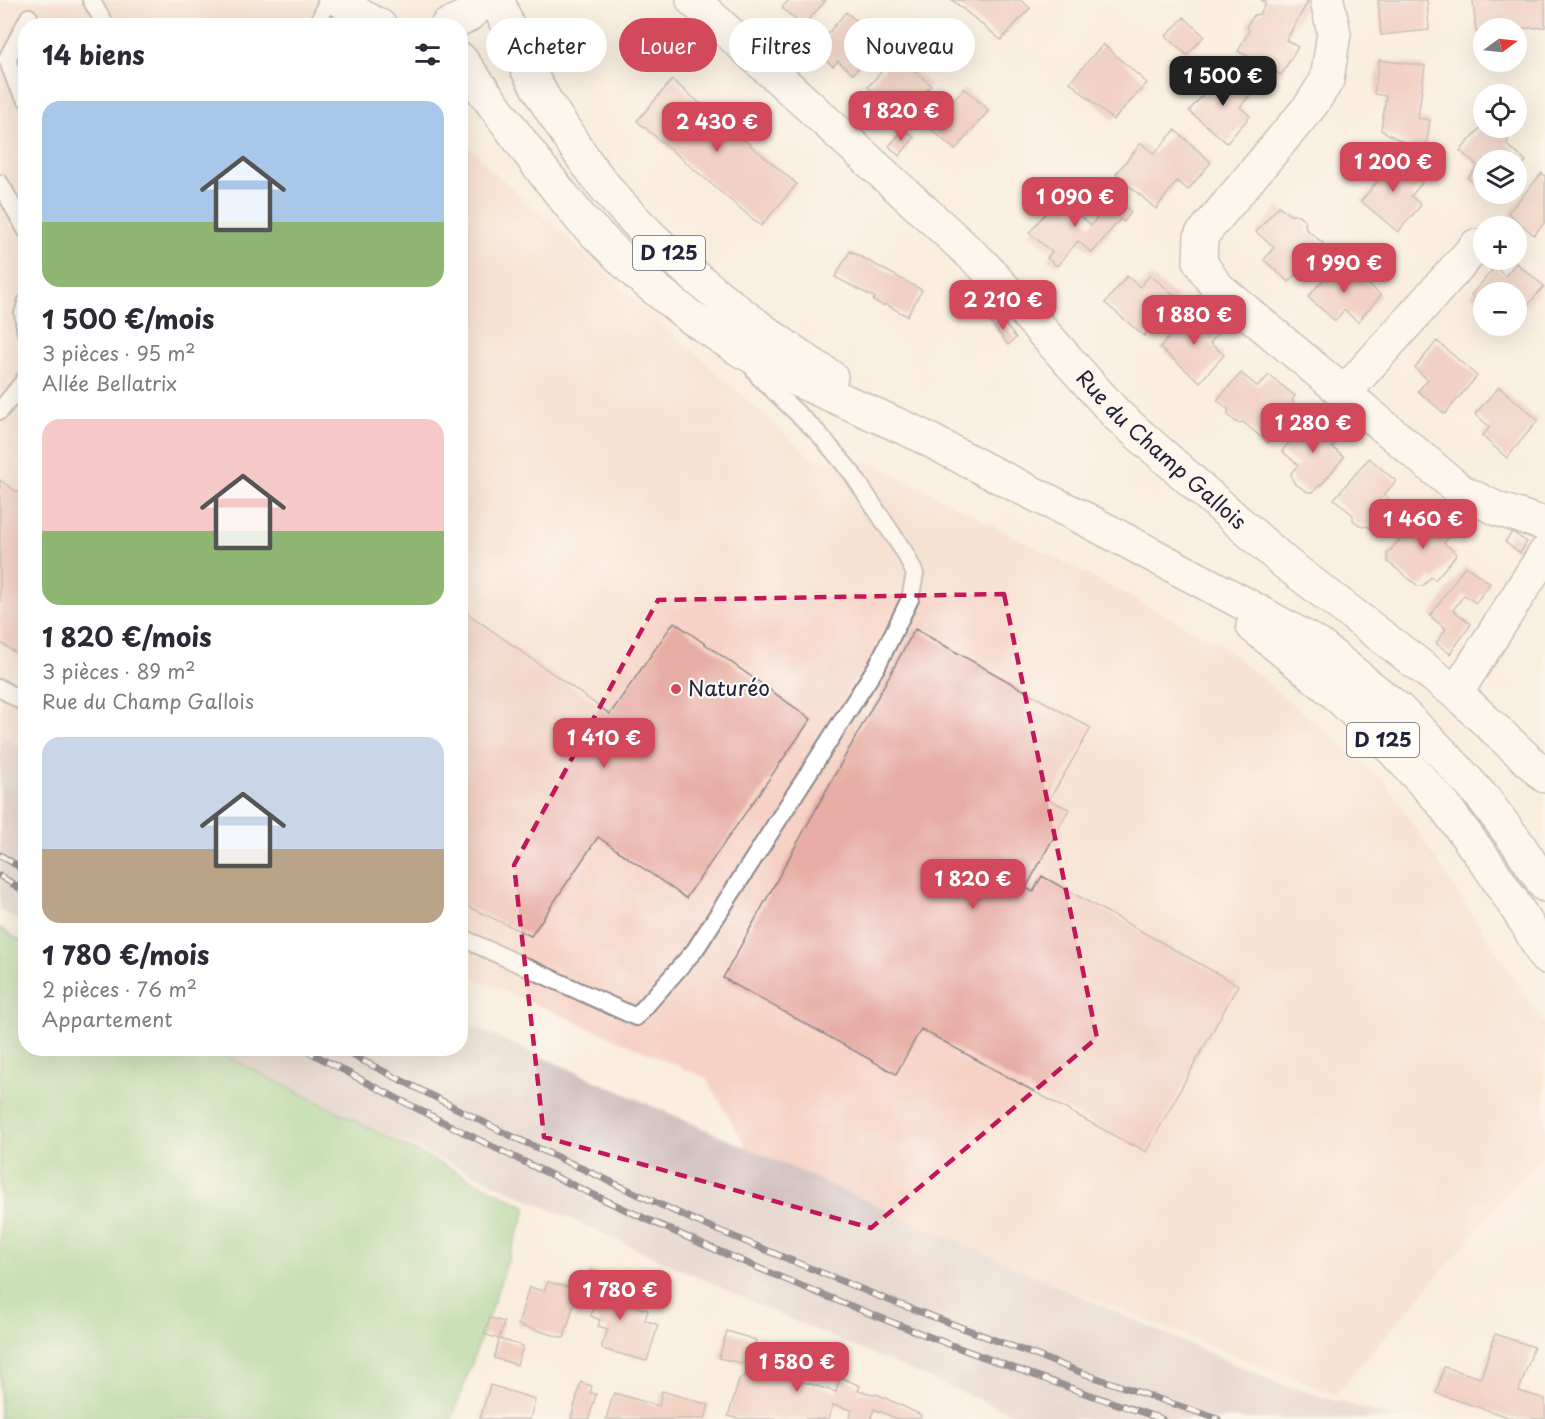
<!DOCTYPE html>
<html lang="fr">
<head>
<meta charset="utf-8">
<style>
  body { margin:0; font-family:"Playpen Sans",sans-serif; background:#f2f2f3; color:#2b2b33; height:100vh; display:flex; flex-direction:column; font-size:22px; white-space:nowrap }
  * { box-sizing:border-box; margin:0 }
  p { font-size:20px; color:#7c7c81 }
  .icon { flex:none; width:33px; height:33px; fill:none; stroke:currentColor; stroke-width:2; stroke-linecap:round; stroke-linejoin:round }
  .map { position:relative; flex:1; overflow:hidden }
  .panel { position:absolute; left:18px; top:18px; width:450px; height:1038px; display:flex; flex-direction:column; background:#fff; border-radius:24px; box-shadow:0 6px 24px #0002 }
  .panel>* { flex:none }
  .guide { position:absolute; left:486px; top:18px; width:570px; height:54px; display:flex; gap:12px }
  .needle { width:39px; rotate:75deg }
  .buttons { position:absolute; left:1473px; top:18px; display:grid; gap:12px }
  .buttons a { display:grid; place-items:center; width:54px; height:54px; border-radius:50%; background:#fff; box-shadow:0 6px 24px #0002; font-size:30px }
  .price { position:absolute; translate:-50% -51px; padding:0 14px; border-radius:12px; background:#d1495b; color:#fff; font-size:20px; line-height:39px; filter:drop-shadow(0 2px 3px #0008) }
  .price::after { content:''; position:absolute; left:50%; top:36px; width:18px; height:14px; margin-left:-9px; background:inherit; clip-path:polygon(0 0,100% 0,50% 100%) }
  .price.selected { background:#222; color:#fff }
  ul { padding:0; list-style:none }
  li { display:grid; align-content:center; gap:12px; height:318px; padding:0 24px }
  li span { display:grid; place-items:center; height:186px; border-radius:18px; color:#555 }
  li>.icon { margin-inline-start:auto }
  span .icon { width:108px; height:108px; fill:#fffc; stroke-width:1 }
  li b { font-size:26px }
  h2 { display:flex; justify-content:space-between; align-items:center; height:72px; padding:0 24px; font-size:26px }
  .tag { padding:0 21px; border-radius:27px; background:#fff; box-shadow:0 6px 24px #0002; font-size:21px; line-height:54px }
  .tag.selected { background:#d1495b; color:#fff }
  .map>svg:first-child { display:block }
  .built { fill:#f5d2c3 }
  .industrial { fill:#d1bfbd }
  .green { fill:#8fce85; stroke:#587860; stroke-width:1.5 }
  .building { fill:#e7ada4 }
  .lines { fill:none; stroke-linecap:round; stroke-linejoin:round }
  .service-casing { stroke:#8e888c; stroke-width:20 }
  .minor-casing { stroke:#8e888c; stroke-width:36 }
  .primary-casing { stroke:#8e888c; stroke-width:36 }
  .service { stroke:#fff; stroke-width:16 }
  .minor { stroke:#fff; stroke-width:33 }
  .primary { stroke:#fff; stroke-width:33 }
  .rail-casing { stroke:#22223b; stroke-width:7 }
  .rail { stroke:#fdfcf7; stroke-width:4.5; stroke-dasharray:14; stroke-linecap:butt }
  .marked { fill:none; stroke:#c2185b; stroke-width:4.5; stroke-dasharray:12 8; stroke-linejoin:round }
  .poi-dot { fill:#d1495b; stroke:#fdfcf7; stroke-width:2 }
  .labels { text-anchor:middle; stroke-width:4.5; stroke-linejoin:round; paint-order:stroke }
  .shield { fill:#fdfcf7; stroke:#646373; stroke-width:1.5 }
  .shield-label { font-size:20px; font-weight:bold; fill:#22223b }
  .street-label { font-size:21px; fill:#22223b; stroke:#fdfcf7 }
  .poi-label { font-size:21px; fill:#22223b; stroke:#fdfcf7; text-anchor:start }
</style>
</head>
<body>
<div class="map">
<svg width="1545" height="1419" viewBox="0 0 1545 1419">
  <rect width="100%" height="100%" fill="#fdfcf7"/>
  <filter id="ink" filterUnits="userSpaceOnUse"><feTurbulence type="fractalNoise" baseFrequency=".0167" numOctaves="2"/><feDisplacementMap in="SourceGraphic" scale="12" xChannelSelector="R" yChannelSelector="G"/><feConvolveMatrix kernelMatrix="1 2 1 2 8 2 1 2 1" color-interpolation-filters="sRGB"/></filter>
  <filter id="wash" filterUnits="userSpaceOnUse"><feTurbulence type="fractalNoise" baseFrequency=".008" numOctaves="4" result="noise"/><feDisplacementMap in="SourceGraphic" scale="24" xChannelSelector="R" yChannelSelector="G"/><feGaussianBlur stdDeviation="1.35" result="paint"/><feColorMatrix in="noise" values="0 0 0 0 0 0 0 0 0 0 0 0 0 0 0 0 0 1.4 0 .05"/><feComposite in="paint" operator="in"/></filter>
  <g filter="url(#wash)">
    <rect width="100%" height="100%" fill="#f9eede"/>
    <path class="built" d="M0 0H322L347 25 26 26 25 751 0 735Z
      M460 138 495 173 814 460 874 463 1219 643 1384 780 1545 1025V1152L1335 1395 757 1166 706 1078 461 972Z"/>
    <path class="industrial" d="M0 735 25 751V926L0 909Z
      M461 1021 1279 1384 1399 1419H1025L787 1318 235 1065 210 1049 460 1048Z"/>
    <path class="green" d="M0 928 25 944 26 1048 212 1049 527 1207 452 1419H0Z"/>
    <g id="blocks">
      <path class="building" d="M789 0H826L803 26 782 8Z
        M952 0H1020L1030 8 1001 40Z
        M1261 0H1306L1308 2 1286 40 1298 47 1281 75 1238 51 1249 31 1247 25 1254 15 1260 14 1266 3Z
        M1378 0H1427L1429 30 1381 35Z
        M1473 0H1545V27L1516 29 1484 28V32H1476Z
        M846 12 881 42 853 74 838 61 833 66 814 50Z
        M1184 17 1204 36 1187 55 1166 36Z
        M1103 44 1147 83 1113 120 1070 82Z
        M896 55 931 85 898 123 878 105 882 99 868 87Z
        M1379 60 1425 66 1418 118 1430 120 1425 154 1381 130 1386 96 1374 94Z
        M1224 71 1250 95 1240 107 1250 116 1227 143 1189 111Z
        M672 80 797 184 761 226 637 121Z
        M964 88 989 110 955 150 930 128Z
        M1484 124V128H1487L1493 132 1500 131 1508 138 1507 145 1526 161 1516 172V160H1484V192L1468 178 1478 166 1460 151Z
        M904 129 914 138 899 156 889 146Z
        M1175 130 1211 162 1188 190 1177 181 1156 209 1116 174 1141 143 1154 154Z
        M1381 154H1386L1396 160 1422 183 1411 196 1421 205 1398 232 1361 201 1381 177 1373 170 1372 164Z
        M1542 173 1545 176V222L1534 235 1508 213Z
        M1114 197 1131 212 1124 222 1120 219 1092 253 1078 241 1057 266 1047 258 1052 252 1029 233 1058 198 1091 225Z
        M1279 206 1290 215H1299L1305 221 1306 229 1323 243 1289 282 1264 260 1274 247 1256 232Z
        M850 251 922 290 907 316 885 304 884 306 873 301 875 298 835 277Z
        M1340 260 1381 295 1358 322 1344 310 1335 321 1308 297Z
        M1516 263 1544 286 1516 319V292H1484V306L1471 295 1495 267 1505 276Z
        M1150 275 1177 297 1144 336 1105 303 1127 276 1140 287Z
        M1192 310 1219 332 1210 343 1224 355 1200 382 1160 348Z
        M998 316 1016 338 1008 345 991 323Z
        M1437 341 1477 376 1445 414 1418 391 1428 380 1415 368Z
        M1241 373 1258 387 1269 375 1295 396 1292 401 1298 407 1268 443 1243 422 1237 423 1228 415V409L1217 400Z
        M1499 387 1538 420 1507 458 1482 436 1490 427 1475 414Z
        M1314 413 1341 436 1332 447 1344 457 1321 485 1320 484 1313 492H1308L1295 484 1292 479 1291 473 1298 465 1282 451Z
        M1369 458 1396 481 1384 495 1401 509 1378 535 1367 526 1362 527 1353 520V515L1334 499Z
        M0 480 26 498V660L0 642Z
        M1427 508 1454 531 1444 543 1457 554 1435 580 1431 577 1424 585 1418 586 1388 562 1387 554Z
        M1512 532 1527 542 1520 553 1505 542Z
        M1465 566 1490 583 1476 603 1464 595 1453 610 1471 624 1450 654 1436 643 1446 629 1430 616Z
        M460 608 610 714 674 622 811 719 686 898 598 837 531 936 460 903Z
        M915 629 1091 728 1049 800 1069 809 1026 888 1033 892 1042 876 1238 985 1146 1152 1131 1143V1145L921 1029 896 1074 723 978Z
        M590 1270 613 1277 607 1298 648 1310 645 1320 658 1325 647 1361 602 1349V1345L608 1329 598 1326 600 1320 591 1316 596 1298 583 1293Z
        M548 1282 578 1290 564 1338 518 1325 529 1287 544 1291Z
        M490 1318 504 1322 499 1339 484 1334Z
        M727 1331 756 1340 749 1365 836 1392 840 1377 860 1386 858 1391 879 1395 921 1415 920 1419H898L874 1409 871 1419H849L852 1410 833 1405 828 1419H740L728 1416 740 1378H744L749 1365 719 1358Z
        M1495 1334 1534 1347 1519 1391 1545 1399V1419H1514L1436 1393 1444 1367 1481 1378Z
        M499 1339 523 1346 517 1365 494 1358Z
        M581 1382 592 1386 590 1393 596 1394 589 1419H571Z
        M490 1385 535 1399 530 1419H480Z
        M662 1391 709 1405 705 1419H606L614 1393 659 1406Z"/>
    </g>
  </g>
  <g filter="url(#ink)">
    <use href="#blocks" fill-opacity="0" stroke="#8e888c" stroke-width="1.5"/>
    <g class="lines">
      <defs>
        <path id="service" d="M91 0 106 26
          M318 26 327 0
          M26 99 17 85 7 59 29 17
          M0 183 26 230
          M26 303 23 314 26 333
          M0 411 26 378
          M0 688 26 704
          M460 937 636 1017 695 950 877 666 910 599 915 574 905 553 851 472 819 434 760 378 749 362"/>
        <g id="minor">
          <path id="s1" d="M693 0 983 265 1117 415 1284 562 1456 693 1545 776"/>
          <path d="M1327 0 1334 33 1327 80 1311 105 1201 236 1200 262 1216 286 1461 491 1497 509 1545 524"/>
          <path d="M1345 392 1476 246"/>
          <path d="M1456 693 1545 553"/>
        </g>
        <path id="primary" d="M342 0C352 12 366 19 380 26
          M498 0C513 46 535 87 562 126 578 152 596 177 616 200 678 269 754 327 831 377
          M447 26 467 16 486 0
          M460 59 538 165 582 220 638 275 689 316 742 351 802 382 918 434 986 470 1085 519 1243 603 1320 646 1398 709 1446 757 1484 799 1518 844 1545 885
          M1253 626 1335 693 1394 751 1440 800 1489 866 1527 924 1545 957"/>
      </defs>
      <use href="#service" class="service-casing"/>
      <use href="#minor" class="minor-casing"/>
      <use href="#primary" class="primary-casing"/>
      <use href="#service" class="service"/>
      <use href="#minor" class="minor"/>
      <use href="#primary" class="primary"/>
      <defs>
        <path id="rail" d="M0 855 26 871
          M0 876 26 892
          M302 1048C576 1197 865 1322 1162 1419
          M338 1048 505 1133 698 1222 883 1298 1091 1376 1218 1419"/>
      </defs>
      <use href="#rail" class="rail-casing"/>
      <use href="#rail" class="rail"/>
    </g>
  </g>
  <path d="M0 0H1545V1419H0ZM1004 594 1097 1038 871 1228 544 1137 514 865 658 600Z" fill="#f9eede" fill-opacity=".55" fill-rule="evenodd"/>
  <path class="marked" d="M1004 594 1097 1038 871 1228 544 1137 514 865 658 600Z"/>
  <circle class="poi-dot" cx="676" cy="689" r="6"/>
  <g class="labels">
    <g class="shield">
      <rect x="633" y="236" width="72" height="34" rx="4.5"/>
      <rect x="1347" y="723" width="72" height="34" rx="4.5"/>
    </g>
    <g class="shield-label">
      <text x="669" y="260">D 125</text>
      <text x="1383" y="747">D 125</text>
    </g>
    <g class="street-label">
      <text dy="7" stroke="none"><textPath href="#s1" startOffset="650">Rue du Champ Gallois</textPath></text>
    </g>
    <g class="poi-label">
      <text x="688" y="696">Naturéo</text>
    </g>
  </g>
</svg>
<div class="buttons">
<a><svg class="needle" viewBox="-14 -14 28 28"><path d="M0-13l5 13h-10z" fill="#e53935"/><path d="M0 13l5-13h-10z" fill="#7c7c81"/></svg></a>
<a><svg class="icon" aria-label="locate" viewBox="0 0 24 24"><circle cx="12" cy="12" r="6"/><path d="M12 2v4M12 18v4M2 12h4M18 12h4"/></svg></a>
<a><svg class="icon" aria-label="layers" viewBox="0 0 24 24"><path d="M12 4l9 5-9 5-9-5zM3 14l9 5 9-5"/></svg></a>
<a>+</a>
<a>−</a>
</div>
<b class="price selected" style="left:1223px;top:107px">1 500 €</b>
<b class="price" style="left:901px;top:142px">1 820 €</b>
<b class="price" style="left:717px;top:153px">2 430 €</b>
<b class="price" style="left:1393px;top:193px">1 200 €</b>
<b class="price" style="left:1075px;top:228px">1 090 €</b>
<b class="price" style="left:1344px;top:294px">1 990 €</b>
<b class="price" style="left:1003px;top:331px">2 210 €</b>
<b class="price" style="left:1194px;top:346px">1 880 €</b>
<b class="price" style="left:1313px;top:454px">1 280 €</b>
<b class="price" style="left:1423px;top:550px">1 460 €</b>
<b class="price" style="left:604px;top:769px">1 410 €</b>
<b class="price" style="left:973px;top:910px">1 820 €</b>
<b class="price" style="left:620px;top:1321px">1 780 €</b>
<b class="price" style="left:797px;top:1393px">1 580 €</b>
<div class="guide">
<a class="tag">Acheter</a>
<a class="tag selected">Louer</a>
<a class="tag">Filtres</a>
<a class="tag">Nouveau</a>
</div>
<section class="panel">
<h2>14 biens<svg class="icon" aria-label="filters" viewBox="0 0 24 24"><path d="M4 7h16M4 17h16"/><circle cx="9" cy="7" r="2"/><circle cx="15" cy="17" r="2"/></svg></h2>
<ul>
<li><span style="background:linear-gradient(#a9c7e8 65%,#8fb573 0)"><svg class="icon" aria-label="home" viewBox="0 0 24 24"><path d="M3 11l9-7 9 7M6 9v11h12V9"/></svg></span><div><b>1 500 €/mois</b><p>3 pièces · 95 m²</p><p>Allée Bellatrix</p></div></li>
<li><span style="background:linear-gradient(#f6c9c9 60%,#8fb573 0)"><svg class="icon" aria-label="home" viewBox="0 0 24 24"><path d="M3 11l9-7 9 7M6 9v11h12V9"/></svg></span><div><b>1 820 €/mois</b><p>3 pièces · 89 m²</p><p>Rue du Champ Gallois</p></div></li>
<li><span style="background:linear-gradient(#c9d6e8 60%,#b9a48a 0)"><svg class="icon" aria-label="home" viewBox="0 0 24 24"><path d="M3 11l9-7 9 7M6 9v11h12V9"/></svg></span><div><b>1 780 €/mois</b><p>2 pièces · 76 m²</p><p>Appartement</p></div></li>
</ul>
</section>
</div>
</body>
</html>
